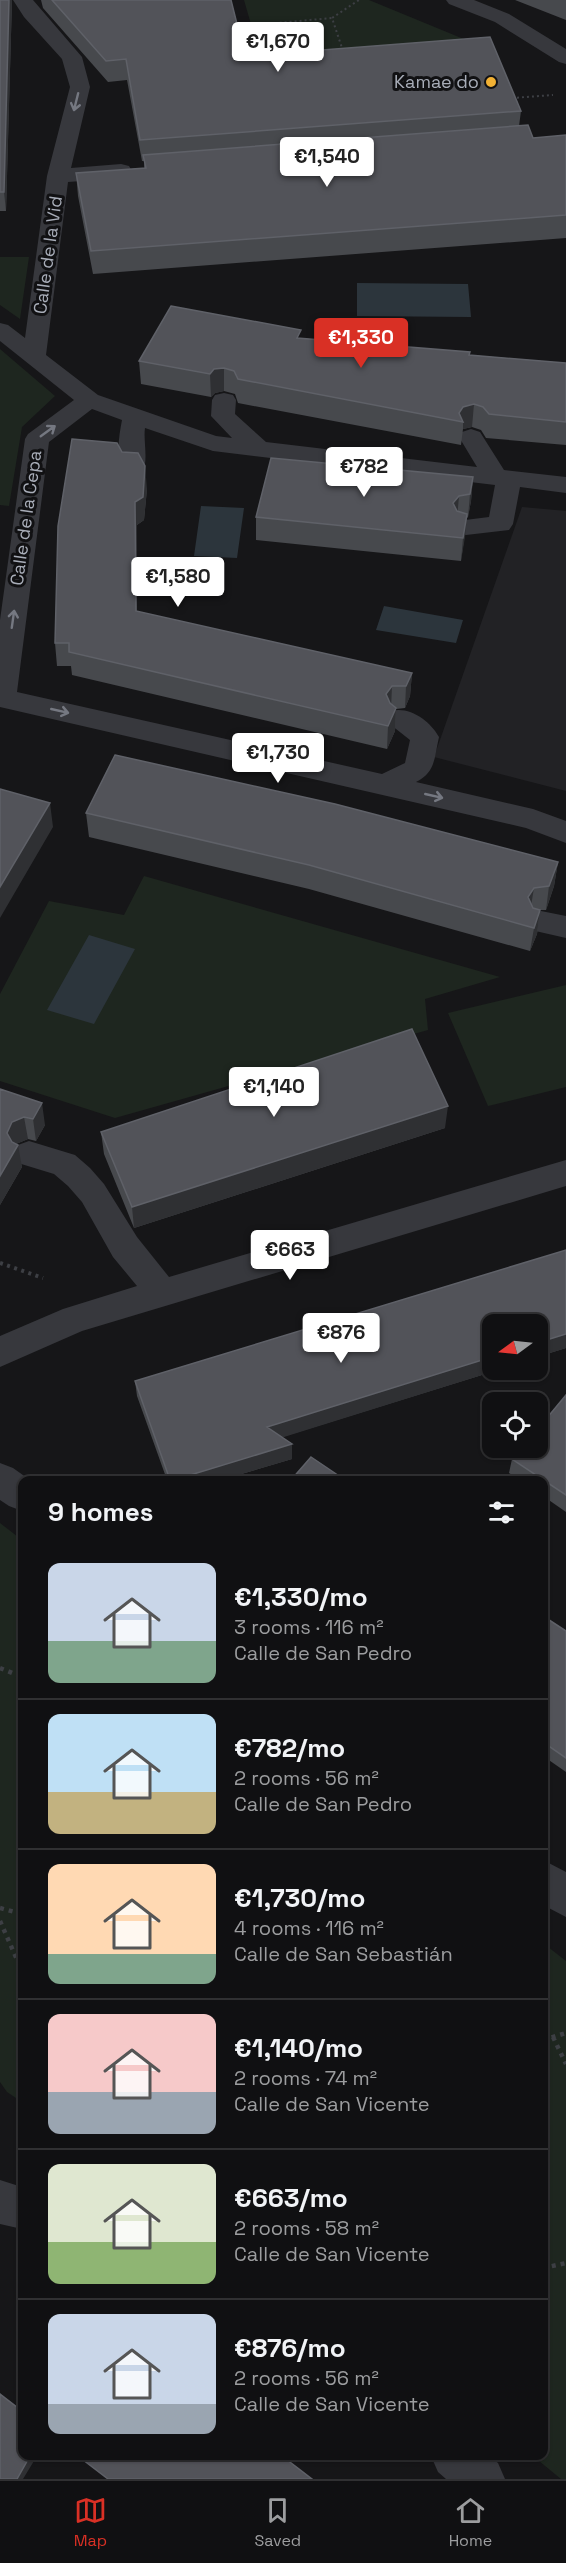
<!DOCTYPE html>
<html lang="en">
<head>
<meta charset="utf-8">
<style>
  body { margin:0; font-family:"Space Grotesk",sans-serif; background:#19191b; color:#f1f3f6; height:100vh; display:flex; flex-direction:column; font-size:22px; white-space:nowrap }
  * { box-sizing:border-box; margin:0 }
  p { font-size:20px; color:#9c9d9f }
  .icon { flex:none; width:33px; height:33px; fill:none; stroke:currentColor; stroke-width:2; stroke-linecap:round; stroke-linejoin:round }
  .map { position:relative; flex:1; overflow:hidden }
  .details { position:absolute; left:18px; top:1476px; width:530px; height:984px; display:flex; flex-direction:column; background:#101012; border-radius:12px; box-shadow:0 2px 4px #0004,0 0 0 2px #303032 }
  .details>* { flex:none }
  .needle { width:39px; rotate:255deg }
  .fabs { position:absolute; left:482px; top:1314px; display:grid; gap:12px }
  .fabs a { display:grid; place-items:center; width:66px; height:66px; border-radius:12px; background:#101012; box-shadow:0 2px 4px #0004,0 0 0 2px #303032; font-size:30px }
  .price { position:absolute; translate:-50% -51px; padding:0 14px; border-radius:6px; background:#fff; color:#222; font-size:20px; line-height:39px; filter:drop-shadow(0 2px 3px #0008) }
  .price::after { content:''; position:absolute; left:50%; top:36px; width:18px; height:14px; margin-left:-9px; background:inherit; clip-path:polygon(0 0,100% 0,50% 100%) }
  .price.on { background:#d93025; color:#fff }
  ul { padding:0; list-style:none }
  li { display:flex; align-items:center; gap:18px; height:150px; padding:0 30px }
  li+li { border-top:2px solid #303032 }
  li span { display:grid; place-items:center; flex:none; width:168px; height:120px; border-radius:12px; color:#555 }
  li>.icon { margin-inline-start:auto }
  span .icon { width:72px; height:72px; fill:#fffc; stroke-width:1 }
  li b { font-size:26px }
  h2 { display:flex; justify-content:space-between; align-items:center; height:72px; padding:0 30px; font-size:26px }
  .tab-bar { display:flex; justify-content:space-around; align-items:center; height:84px; border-top:2px solid #303032; background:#101012; font-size:16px; color:#9c9d9f }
  .tab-bar a { display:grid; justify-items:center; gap:3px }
  .tab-bar .on { color:#d93025 }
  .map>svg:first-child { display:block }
  .built { fill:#222225 }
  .green { fill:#1e261f }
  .water { fill:#2c353c }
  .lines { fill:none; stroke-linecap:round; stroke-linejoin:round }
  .path-far2 { stroke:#3d3f44; stroke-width:2; stroke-dasharray:2 3; stroke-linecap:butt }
  .path-far1 { stroke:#3d3f44; stroke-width:4; stroke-dasharray:3 4.5; stroke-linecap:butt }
  .path { stroke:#3d3f44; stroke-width:4.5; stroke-dasharray:4 5; stroke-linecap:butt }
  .minor { fill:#37383d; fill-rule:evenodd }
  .wall { fill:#47494d }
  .shaded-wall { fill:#2f3033 }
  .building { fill:#525359; stroke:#5f6168; stroke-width:1.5 }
  .oneway { stroke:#757881 }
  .poi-dot { fill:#f2b134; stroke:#111113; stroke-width:2 }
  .labels { text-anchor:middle; stroke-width:6; stroke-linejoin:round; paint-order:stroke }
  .far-poi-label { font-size:18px; fill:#a8adb8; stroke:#111113; text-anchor:end }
  .far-street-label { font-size:18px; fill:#a8adb8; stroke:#111113 }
</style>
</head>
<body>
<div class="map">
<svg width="566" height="2479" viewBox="0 0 566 2479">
  <rect width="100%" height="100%" fill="#161618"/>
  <path class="built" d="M522 507 566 511V791L434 757Z"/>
  <path class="green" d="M244 0H369L471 42 263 66Z
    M0 257H29L20 319 0 305Z
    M0 349 55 396 22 427 9 506 0 505Z
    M144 876 500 977 425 999 428 1030 115 1118 0 1081V994L49 901 124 915Z
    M566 985V1087L488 1106 448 1013Z
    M0 1523 22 1540V2102L7 2092 0 2082Z
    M543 1943 566 1961V2479H561L533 2456H543Z"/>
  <path class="water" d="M357 283 468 284 471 317 357 316Z
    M201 506 244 508 237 558 194 556Z
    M384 606 463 620 456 643 376 630Z
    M89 935 135 949 94 1024 47 1010Z"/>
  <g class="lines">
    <path class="path-far2" d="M343 51 332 18 359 0
      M253 59 244 26 332 18
      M512 98 553 95"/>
    <path class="path-far1" d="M0 1263 43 1278"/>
    <path class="path" d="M0 1668 22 1677
      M0 1908 22 1914
      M0 1921 22 1971
      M553 2037 566 2064
      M543 2040 566 2033
      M543 2268 566 2263"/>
    <path class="minor" d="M13 0H33L82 57 90 87 71 168 121 164 129 166 132 171 129 176 121 178 68 182 46 355 98 395 216 436 232 438 211 416 212 400 215 395 224 393 233 395 236 400 235 414 266 442 477 467 459 437 462 432 471 429 480 432 504 470 566 477V493L520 487 513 524 509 530 466 535 457 533 453 527 457 521 489 517 495 485 213 451 145 428C143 441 149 461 142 473L133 475 124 473C115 458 119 436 122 420L92 409 49 442 17 692 382 774 405 763 410 740 391 725 387 718 391 711C410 706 430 721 439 737 434 758 436 772 416 782L533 809 566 821V843L526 828 0 707V620L25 439 28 434 74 400 0 341V323L8 325 25 338 47 176 70 87 62 59 24 17Z
      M446 0H474L509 14 566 49V64L559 62 495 22 449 4Z
      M541 911 566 916V938L531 930 526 922 531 914Z
      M29 1141 75 1155 90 1168 104 1184 137 1237 169 1277 566 1160V1186L82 1331 0 1367V1336L63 1309 137 1286 113 1257 82 1202 68 1186 54 1174 18 1163 13 1154 18 1145Z
      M0 1463 13 1468 30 1480H22V1511L9 1506 0 1500Z
      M543 1860 566 1872V1917L543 1905Z
      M0 2180 22 2187V2229L0 2224Z
      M431 2456H490L498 2463 505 2479H446L438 2472Z"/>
  </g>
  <path class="wall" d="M0 0H12L6 211H0Z
    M41 0H231L245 56 521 111 519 126 533 138 566 135V238L93 274 78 196 76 173 144 168V161H142L127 80 108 82 43 8Z
    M515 0H566V20Z
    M301 338 470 355 566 363V445L486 438 481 430 472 427 463 429 461 445 238 403 235 394 224 391 215 393 211 397 141 384 139 361Z
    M122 452 147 489 144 520 137 525V612L412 673 410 696 405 708 396 709 395 731 387 749 72 675 71 666H57L55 643Z
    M473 477 471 501 468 517 467 518 461 561 256 540V517Z
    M86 813 558 862 554 886 546 910H540L537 934 530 951 309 889 89 837Z
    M0 1089 45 1125 36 1141 28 1139 16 1144 22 1167 0 1205Z
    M445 1128 134 1228 104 1154 101 1132Z
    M566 1250V1348L537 1357V1324L492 1370H498L282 1437 292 1459 221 1480H167L137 1396 135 1381Z
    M566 1395V1512L543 1496V1480H520L509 1473 512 1459Z
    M543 1616 566 1631V1772L543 1756Z"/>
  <path class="shaded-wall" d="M9 0H12L6 211 4 192Z
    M224 368V391L215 393 211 397 210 374 214 369Z
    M474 404 472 427 463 429V422L459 413 463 407Z
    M145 466 147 489 144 520 137 525V634L136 611 135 502Z
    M473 477 471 501 468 517 470 494Z
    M459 496 457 519 453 503Z
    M467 514 465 537 461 561 463 538Z
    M412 673 410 696 405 708 406 686Z
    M392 686 391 709 386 694Z
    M396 708 395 731 387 749 388 726Z
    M50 803 53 827 0 918V887Z
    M558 862 554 886 546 910 549 886Z
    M534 888 530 912 528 897Z
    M540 910 537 934 530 951 534 928Z
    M42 1103 45 1125 36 1141 33 1119Z
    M448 1106 445 1128 134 1228 132 1207Z
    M24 1117 28 1139 16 1144 11 1155 7 1133 12 1122Z
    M18 1145 22 1167 0 1205V1176Z
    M566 1334V1348L537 1357V1343Z
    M492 1357V1370H498L268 1442 267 1427Z
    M292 1444V1459L221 1480H174Z
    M0 2393 22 2410V2411L0 2394Z
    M30 2456H37L23 2479H17Z"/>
  <path class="building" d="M0 0H9L4 192H0Z
    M52 0H231L245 56 490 37 521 111 140 140 126 59 106 61Z
    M528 125 533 138 566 135V215L91 251 76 173 146 168 143 155Z
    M171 306 301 330 297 338 470 352 469 355 566 363V422L489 414 483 407 474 404 463 407 459 413 463 422 238 379 234 371 224 368 214 369 210 374 139 361Z
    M72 439 117 443 122 452 138 453 145 466 143 497 135 502 136 611 412 673 406 686H392L386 694 390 703 396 708 388 726 69 652V643H55L58 526Z
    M271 458 473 477 470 494 459 496 453 503 457 511 467 514 463 538 256 517Z
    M115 755 335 804 558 862 549 886 534 888 528 897 533 908 540 910 534 928 309 865 86 813Z
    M0 789 50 803 0 887Z
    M412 1029 448 1106 132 1207 101 1132Z
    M0 1089 42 1103 33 1119 24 1117 12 1122 7 1133 12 1142 18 1145 0 1176Z
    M566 1250V1334L537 1343V1324H492V1357L267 1427 292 1444 174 1480H170L135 1381Z
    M566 1395V1495L512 1459 522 1448H537V1430Z
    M311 1457 345 1480H291Z
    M543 1616 566 1631V1758L543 1742Z
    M0 2394 22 2411V2456H30L17 2479H0Z
    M78 2456H282L312 2479H108Z"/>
  <defs><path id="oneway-shaft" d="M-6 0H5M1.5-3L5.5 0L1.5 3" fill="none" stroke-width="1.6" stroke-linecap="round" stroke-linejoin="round" transform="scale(1.5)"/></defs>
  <g class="oneway">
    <use href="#oneway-shaft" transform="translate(76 102) rotate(104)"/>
    <use href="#oneway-shaft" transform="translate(48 431) rotate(-36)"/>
    <use href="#oneway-shaft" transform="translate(13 619) rotate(-82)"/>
    <use href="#oneway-shaft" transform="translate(60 711) rotate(13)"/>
    <use href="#oneway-shaft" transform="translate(434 796) rotate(13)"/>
  </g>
  <circle class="poi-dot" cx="491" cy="82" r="6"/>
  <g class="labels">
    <g class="far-poi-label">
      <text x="479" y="88">Kamae do</text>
    </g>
    <g class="far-street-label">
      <text transform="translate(48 255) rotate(-82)" y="6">Calle de la Vid</text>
      <text transform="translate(26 518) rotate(-82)" y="6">Calle de la Cepa</text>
    </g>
  </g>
</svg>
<div class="fabs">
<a><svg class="needle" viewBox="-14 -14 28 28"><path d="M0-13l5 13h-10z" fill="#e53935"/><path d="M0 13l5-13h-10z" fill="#9c9d9f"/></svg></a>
<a><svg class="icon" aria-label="locate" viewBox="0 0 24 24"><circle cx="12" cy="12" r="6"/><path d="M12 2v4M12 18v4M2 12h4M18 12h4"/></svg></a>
</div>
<b class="price" style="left:278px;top:73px">€1,670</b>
<b class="price" style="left:327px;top:188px">€1,540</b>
<b class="price on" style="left:361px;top:369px">€1,330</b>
<b class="price" style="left:364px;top:498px">€782</b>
<b class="price" style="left:178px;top:608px">€1,580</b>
<b class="price" style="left:278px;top:784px">€1,730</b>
<b class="price" style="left:274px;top:1118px">€1,140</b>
<b class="price" style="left:290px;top:1281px">€663</b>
<b class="price" style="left:341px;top:1364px">€876</b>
<section class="details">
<h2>9 homes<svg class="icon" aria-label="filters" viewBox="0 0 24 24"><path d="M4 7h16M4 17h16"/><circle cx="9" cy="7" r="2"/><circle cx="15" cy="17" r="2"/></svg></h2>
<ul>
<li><span style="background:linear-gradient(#c9d6e8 65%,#7fa58c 0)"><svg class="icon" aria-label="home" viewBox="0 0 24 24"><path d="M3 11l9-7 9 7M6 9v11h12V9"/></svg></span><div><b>€1,330/mo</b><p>3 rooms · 116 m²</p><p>Calle de San Pedro</p></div></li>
<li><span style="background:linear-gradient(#bfe0f5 65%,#c2b280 0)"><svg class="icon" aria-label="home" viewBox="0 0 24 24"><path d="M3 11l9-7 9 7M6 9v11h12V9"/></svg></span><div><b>€782/mo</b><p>2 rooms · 56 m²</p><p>Calle de San Pedro</p></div></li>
<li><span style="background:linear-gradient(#ffd9b3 75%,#7fa58c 0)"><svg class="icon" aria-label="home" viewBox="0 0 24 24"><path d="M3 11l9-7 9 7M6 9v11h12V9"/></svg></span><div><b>€1,730/mo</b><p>4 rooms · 116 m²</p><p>Calle de San Sebastián</p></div></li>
<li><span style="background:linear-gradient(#f6c9c9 65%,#9aa5b1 0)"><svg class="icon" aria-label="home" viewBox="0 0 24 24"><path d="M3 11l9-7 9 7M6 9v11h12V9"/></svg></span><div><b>€1,140/mo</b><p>2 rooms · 74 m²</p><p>Calle de San Vicente</p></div></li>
<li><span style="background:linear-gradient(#dfe7d0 65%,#8fb573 0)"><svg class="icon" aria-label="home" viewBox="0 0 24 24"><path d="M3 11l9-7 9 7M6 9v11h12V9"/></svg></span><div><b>€663/mo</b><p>2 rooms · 58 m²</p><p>Calle de San Vicente</p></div></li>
<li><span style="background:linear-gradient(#c9d6e8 75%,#9aa5b1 0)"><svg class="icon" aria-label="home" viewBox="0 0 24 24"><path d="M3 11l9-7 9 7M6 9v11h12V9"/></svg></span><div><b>€876/mo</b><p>2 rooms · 56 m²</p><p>Calle de San Vicente</p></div></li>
</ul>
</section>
</div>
<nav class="tab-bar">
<a class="on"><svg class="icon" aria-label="map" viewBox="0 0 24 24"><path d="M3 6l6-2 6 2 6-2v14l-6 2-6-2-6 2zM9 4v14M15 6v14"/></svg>Map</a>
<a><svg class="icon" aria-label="saved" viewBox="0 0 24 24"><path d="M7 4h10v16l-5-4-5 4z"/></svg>Saved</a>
<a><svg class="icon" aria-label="home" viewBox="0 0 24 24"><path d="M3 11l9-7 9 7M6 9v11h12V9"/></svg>Home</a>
</nav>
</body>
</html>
